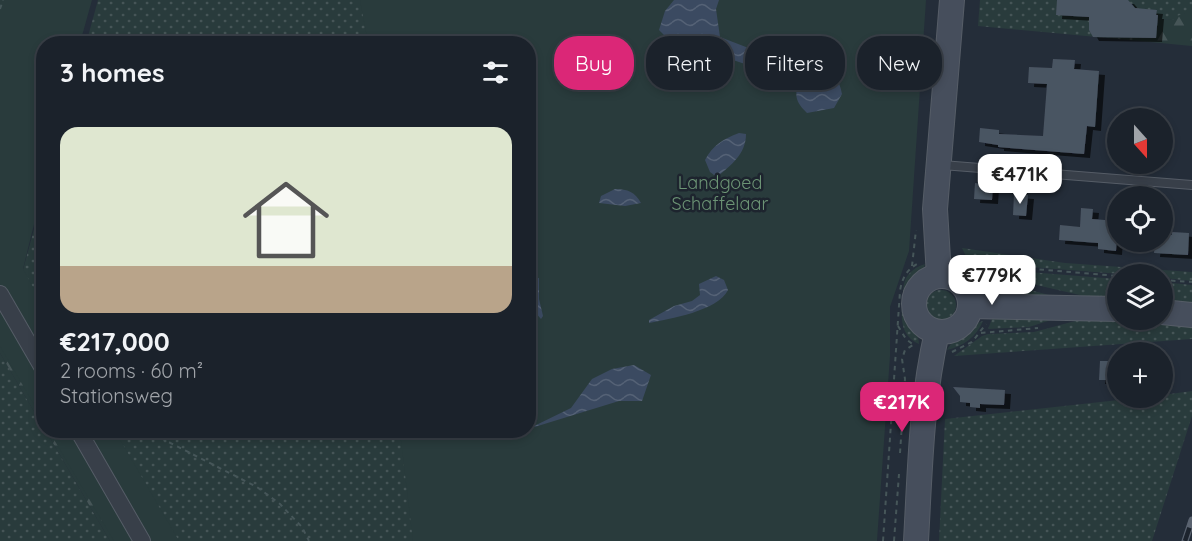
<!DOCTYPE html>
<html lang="en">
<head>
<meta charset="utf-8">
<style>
  body { margin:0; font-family:Quicksand,sans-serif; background:#242a33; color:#f1f3f6; height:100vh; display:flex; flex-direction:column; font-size:22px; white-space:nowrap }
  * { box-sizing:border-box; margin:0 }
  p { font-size:20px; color:#a0a4a9 }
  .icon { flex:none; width:33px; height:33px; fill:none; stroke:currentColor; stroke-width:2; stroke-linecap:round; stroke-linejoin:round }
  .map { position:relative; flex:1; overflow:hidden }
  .side { position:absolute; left:36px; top:36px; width:500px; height:402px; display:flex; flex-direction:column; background:#1b222b; border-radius:24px; box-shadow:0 3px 9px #0003,0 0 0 2px #393f47 }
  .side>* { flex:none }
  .top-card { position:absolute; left:554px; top:36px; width:548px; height:54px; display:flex; gap:12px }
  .needle { width:39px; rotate:159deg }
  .buttons { position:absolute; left:1107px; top:108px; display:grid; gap:12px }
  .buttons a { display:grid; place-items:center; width:66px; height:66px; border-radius:50%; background:#1b222b; box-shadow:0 3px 9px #0003,0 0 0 2px #393f47; font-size:30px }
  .price { position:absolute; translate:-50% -51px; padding:0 14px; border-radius:12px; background:#fff; color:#222; font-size:20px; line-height:39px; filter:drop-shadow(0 2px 3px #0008) }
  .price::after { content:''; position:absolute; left:50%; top:36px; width:18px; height:14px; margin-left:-9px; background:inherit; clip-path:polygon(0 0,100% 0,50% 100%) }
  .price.current { background:#db2777; color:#fff }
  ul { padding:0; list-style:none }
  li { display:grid; align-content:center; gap:12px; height:318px; padding:0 24px }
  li+li { border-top:2px solid #393f47 }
  li span { display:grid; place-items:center; height:186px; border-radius:18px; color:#555 }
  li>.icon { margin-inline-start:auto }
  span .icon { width:108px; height:108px; fill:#fffc; stroke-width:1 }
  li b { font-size:26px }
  h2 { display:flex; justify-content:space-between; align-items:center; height:72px; padding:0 24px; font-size:26px }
  .pill { padding:0 21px; border-radius:24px; background:#1b222b; box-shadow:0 3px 9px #0003,0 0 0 2px #393f47; font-size:21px; line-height:54px }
  .pill.current { background:#db2777; color:#fff }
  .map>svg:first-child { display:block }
  .grass { fill:url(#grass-dots) }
  .forest { fill:url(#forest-firs) }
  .park { fill:#293b3c }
  .water { fill:url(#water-waves) }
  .building { fill:#4a5462; filter:url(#shadow) }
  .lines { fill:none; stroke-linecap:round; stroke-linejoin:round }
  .lane-casing { stroke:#565d67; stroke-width:10 }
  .street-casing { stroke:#565d67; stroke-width:18 }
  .secondary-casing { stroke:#565d67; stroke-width:26 }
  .path { stroke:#465659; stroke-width:2; stroke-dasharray:4.5 4.5; stroke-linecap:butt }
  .lane { stroke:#383f49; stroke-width:8 }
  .street { stroke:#383f49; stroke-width:16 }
  .secondary { stroke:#464e5c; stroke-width:24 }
  .rail-casing { stroke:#5a6370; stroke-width:7 }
  .rail { stroke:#1d242e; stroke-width:4.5; stroke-dasharray:14; stroke-linecap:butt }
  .labels { text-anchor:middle; stroke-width:5; stroke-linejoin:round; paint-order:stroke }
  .park-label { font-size:18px; fill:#6c9475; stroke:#1d242e }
</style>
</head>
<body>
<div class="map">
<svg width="1192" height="541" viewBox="0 0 1192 541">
  <defs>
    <pattern id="grass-dots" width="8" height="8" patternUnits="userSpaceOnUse" patternTransform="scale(1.5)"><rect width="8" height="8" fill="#293b3c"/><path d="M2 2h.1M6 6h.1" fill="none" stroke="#465557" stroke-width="1.8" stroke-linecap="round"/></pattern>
    <pattern id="forest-firs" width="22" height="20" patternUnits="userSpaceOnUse" patternTransform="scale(1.5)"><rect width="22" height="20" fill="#293b3c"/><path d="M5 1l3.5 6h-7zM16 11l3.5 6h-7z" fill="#465557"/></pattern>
    <pattern id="water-waves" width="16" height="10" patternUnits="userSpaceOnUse" patternTransform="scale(1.5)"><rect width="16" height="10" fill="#3b4a61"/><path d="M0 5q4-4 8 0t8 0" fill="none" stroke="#556276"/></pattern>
    <filter id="shadow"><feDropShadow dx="6" dy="4" stdDeviation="0" flood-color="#0009"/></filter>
  </defs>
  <rect width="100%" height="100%" fill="#242d39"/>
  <path class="grass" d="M98 0H363L370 44H86Z
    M980 0H1192V13H1185L1177 20 1142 19 1140 41 978 26Z
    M43 196V316L21 277Z
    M962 248 1065 263 1192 272V281L1163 278 1162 274H1121L977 263 967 258Z
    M954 261 972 272 985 292C971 287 959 274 954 261Z
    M925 264C920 283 902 288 906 312 908 325 919 331 919 344 899 335 901 316 903 297 903 291 903 284 906 278 910 271 918 266 925 264Z
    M976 268 1117 279V299L1084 296 1011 279 988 277Z
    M988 282 1007 284 1064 299 991 293Z
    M1162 282 1192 285V303L1163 302Z
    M926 305a15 15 0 1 1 30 0a15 15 0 1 1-30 0Z
    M1067 315 1029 327 988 329 992 319Z
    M1090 317 1192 324V339L954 356 982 336 988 334 1034 332Z
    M983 321C976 337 964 346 947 350 952 340 973 324 983 321Z
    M0 353 43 427 44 430 46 431 110 541H0Z
    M1192 391V416L1152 541H939L945 419 1137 398H1162L1163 395Z
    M109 431H403L417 541H177Z"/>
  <path class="forest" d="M1185 13H1192V46L1140 41 1142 18 1176 20 1177 16Z
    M0 310 43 385V427L0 353Z
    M46 431H70L134 541H110Z"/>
  <path class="park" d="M0 0H92L80 43 44 44 43 188 23 269 43 306V420L0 346Z
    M360 0H926L909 251 890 307V356L877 541H413L400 432 528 430V44L368 43Z
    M49 431H115L179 541H114Z"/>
  <path class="water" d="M674 0H719L716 9 720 37 787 63 776 73 764 77 756 73 748 65 721 56 702 62 692 60 677 49 675 39 665 36 659 30 665 11Z
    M581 40 586 42 588 56 577 71 567 78 558 70 573 42Z
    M818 70C834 74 839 78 842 94L834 108 807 113C793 100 794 92 803 75Z
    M739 133 746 134C746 154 731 165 717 177L710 172 705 160C713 145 723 139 739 133Z
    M615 189C628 189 635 192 641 203L625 206 599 203 601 196Z
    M716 276 724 280 728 290C718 311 669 319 649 323V320L674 306 692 301 700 295 699 284Z
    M539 278V299L543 316 541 319 528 304V279Z
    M634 365 651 375 642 401H619L528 429 571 408 592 379 612 369Z"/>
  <path class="building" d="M1057 0H1128L1135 8 1157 10 1156 15H1158L1156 38 1093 37 1089 30V17L1056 15Z
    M1053 59 1075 60 1074 69 1099 71 1095 127 1087 126 1084 154 998 147V145L979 142 980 128 999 130V134L1043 136 1047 84 1028 83 1029 67 1052 68Z
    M975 183 993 185 992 200 974 199Z
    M1014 194 1028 195 1026 216 1013 215Z
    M1081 208 1093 209 1092 219 1118 221 1116 251 1098 249V243L1059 240 1060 225 1080 227Z
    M1172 232 1189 233 1188 255 1154 253 1155 242H1162V235H1172Z
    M1100 361H1112L1114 380H1099Z
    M953 387 1005 390 1004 405 980 404V408L970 407V403L960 402V396Z"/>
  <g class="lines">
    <defs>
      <path id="lane" d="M942 165 1192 185"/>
      <path id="street" d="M0 294 44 370
        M78 430 142 541"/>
      <path id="secondary" d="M914 304a28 28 0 1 1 56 0a28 28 0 1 1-56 0Z
        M939 276 935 209 952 0
        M971 306 1118 309
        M1162 312 1192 315
        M916 541C920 471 921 401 937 332"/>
    </defs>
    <use href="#lane" class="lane-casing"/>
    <use href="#street" class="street-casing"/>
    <use href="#secondary" class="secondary-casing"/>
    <path class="path" d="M0 9 3 0
      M956 259C968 264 983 274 987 286
      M912 266 916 230
      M968 266 975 264 1118 276
      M985 280 1011 281 1035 287
      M1162 280 1192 282
      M898 326 906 339 915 346
      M981 333 1038 328
      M952 352 972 342 986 324
      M145 430 257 487 280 504 302 527 309 541
      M900 453 905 379 902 359 905 350 913 345
      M883 541 900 291C902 278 907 269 919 263
      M894 541 899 474"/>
    <use href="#lane" class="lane"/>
    <use href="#street" class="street"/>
    <use href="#secondary" class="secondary"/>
    <defs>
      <path id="rail" d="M1185 541 1192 520"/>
    </defs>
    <use href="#rail" class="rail-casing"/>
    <use href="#rail" class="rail"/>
  </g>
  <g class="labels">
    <g class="park-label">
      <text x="720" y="189">Landgoed<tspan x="720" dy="21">Schaffelaar</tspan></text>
    </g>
  </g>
</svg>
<div class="buttons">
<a><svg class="needle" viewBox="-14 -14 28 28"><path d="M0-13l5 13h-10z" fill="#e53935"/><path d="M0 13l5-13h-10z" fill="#a0a4a9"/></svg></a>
<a><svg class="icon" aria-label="locate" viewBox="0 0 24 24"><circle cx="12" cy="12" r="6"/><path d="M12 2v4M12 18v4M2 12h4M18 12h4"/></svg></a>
<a><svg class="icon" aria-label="layers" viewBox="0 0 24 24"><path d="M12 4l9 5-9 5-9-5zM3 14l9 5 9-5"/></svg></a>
<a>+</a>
</div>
<b class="price" style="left:1020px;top:205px">€471K</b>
<b class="price" style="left:992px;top:306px">€779K</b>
<b class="price current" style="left:902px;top:433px">€217K</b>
<div class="top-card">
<a class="pill current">Buy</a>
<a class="pill">Rent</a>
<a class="pill">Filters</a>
<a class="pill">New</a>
</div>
<section class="side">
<h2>3 homes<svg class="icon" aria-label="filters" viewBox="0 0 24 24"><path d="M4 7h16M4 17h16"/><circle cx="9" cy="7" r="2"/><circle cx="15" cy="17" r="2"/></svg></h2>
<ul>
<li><span style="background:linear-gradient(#dfe7d0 75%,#b9a48a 0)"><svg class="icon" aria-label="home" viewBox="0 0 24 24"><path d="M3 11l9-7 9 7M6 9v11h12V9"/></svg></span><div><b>€217,000</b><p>2 rooms · 60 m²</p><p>Stationsweg</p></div></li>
</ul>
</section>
</div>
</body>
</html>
